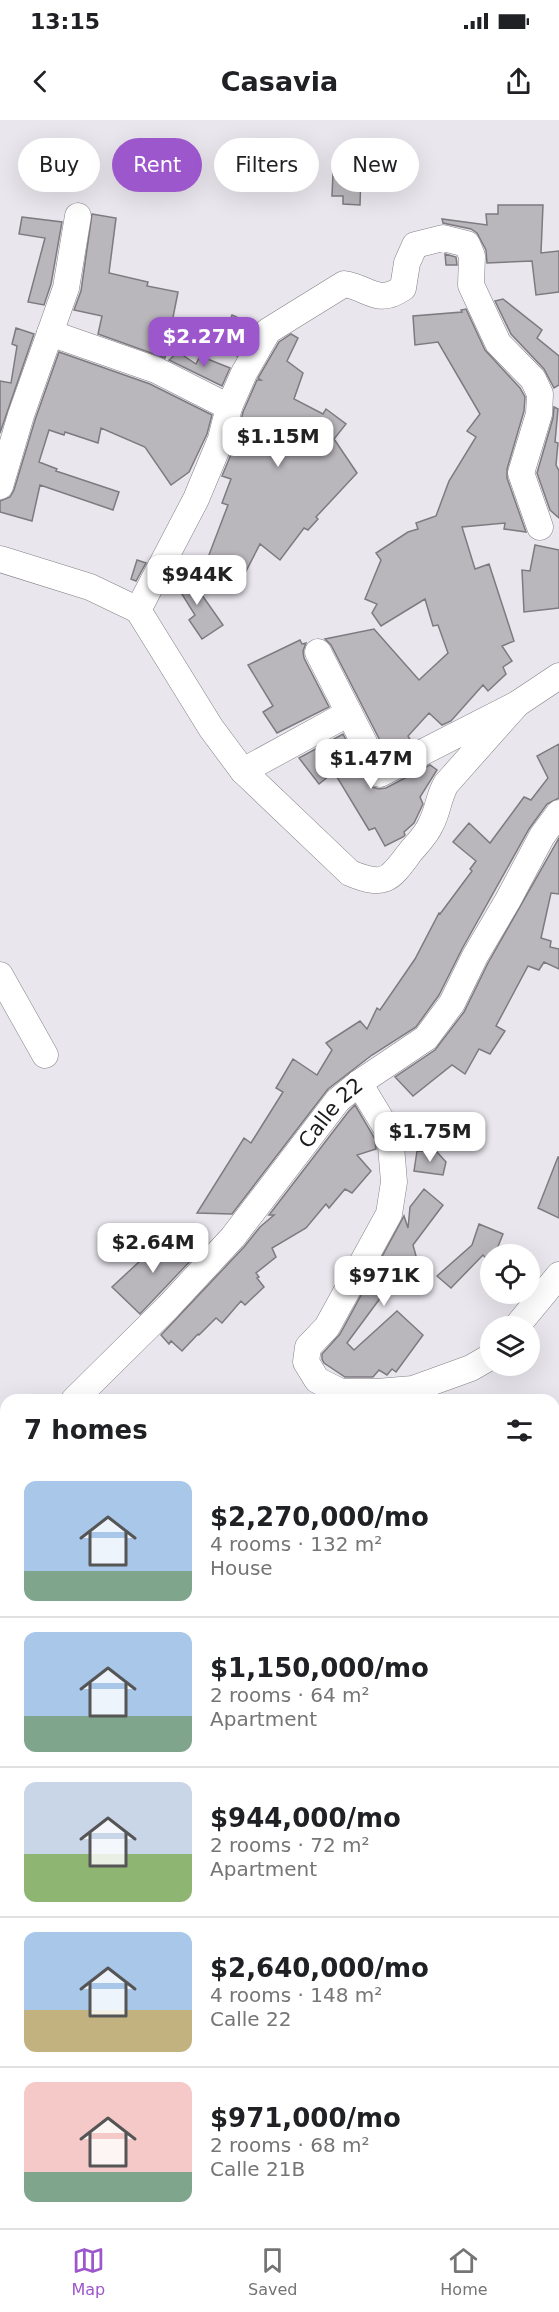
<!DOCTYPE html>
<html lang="en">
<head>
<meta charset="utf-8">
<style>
  body { margin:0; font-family:"DejaVu Sans",sans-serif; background:#f6f6f6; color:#202124; height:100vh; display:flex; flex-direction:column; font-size:22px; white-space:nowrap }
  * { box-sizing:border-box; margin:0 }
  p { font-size:20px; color:#757577 }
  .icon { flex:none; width:33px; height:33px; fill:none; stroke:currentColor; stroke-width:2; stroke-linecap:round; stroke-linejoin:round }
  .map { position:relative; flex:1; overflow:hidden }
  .details { position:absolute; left:0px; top:1274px; width:560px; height:836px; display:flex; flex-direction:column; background:#fff; border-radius:18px 18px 0 0; box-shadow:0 6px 24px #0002 }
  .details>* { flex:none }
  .top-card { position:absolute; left:18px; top:18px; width:524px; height:54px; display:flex; gap:12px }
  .buttons { position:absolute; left:480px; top:1124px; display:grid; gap:12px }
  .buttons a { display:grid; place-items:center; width:60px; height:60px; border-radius:50%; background:#fff; box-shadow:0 6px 24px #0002; font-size:30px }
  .price { position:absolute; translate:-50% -51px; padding:0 14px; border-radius:12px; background:#fff; color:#222; font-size:20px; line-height:39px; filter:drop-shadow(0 2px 3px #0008) }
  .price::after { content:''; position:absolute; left:50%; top:36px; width:18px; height:14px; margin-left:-9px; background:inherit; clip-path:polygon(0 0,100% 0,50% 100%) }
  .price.current { background:#9d57cc; color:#fff }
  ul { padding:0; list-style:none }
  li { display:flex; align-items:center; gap:18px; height:150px; padding:0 24px }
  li+li { border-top:2px solid #e0e0e0 }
  li span { display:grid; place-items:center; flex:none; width:168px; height:120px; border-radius:12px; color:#555 }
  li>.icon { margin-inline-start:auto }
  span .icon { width:72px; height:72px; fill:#fffc; stroke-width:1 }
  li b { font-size:26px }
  h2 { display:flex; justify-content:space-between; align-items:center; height:72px; padding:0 24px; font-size:26px }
  .chip { padding:0 21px; border-radius:27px; background:#fff; box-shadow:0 6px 24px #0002; font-size:21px; line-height:54px }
  .chip.current { background:#9d57cc; color:#fff }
  .status { display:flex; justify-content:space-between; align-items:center; height:42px; padding:0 30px; background:#fff; direction:ltr }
  .status svg { height:16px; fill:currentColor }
  header { display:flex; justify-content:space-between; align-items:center; height:78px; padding:0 24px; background:#fff; font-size:27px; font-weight:800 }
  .tab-bar { display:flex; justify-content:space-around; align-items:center; height:84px; border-top:2px solid #e0e0e0; background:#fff; font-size:16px; color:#757577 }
  .tab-bar a { display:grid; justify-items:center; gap:3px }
  .tab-bar .current { color:#9d57cc }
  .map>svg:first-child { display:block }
  .industrial { fill:url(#industrial-grid) }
  .forest { fill:url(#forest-firs) }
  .building { fill:#b9b6bc; stroke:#7d7a80; stroke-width:1.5 }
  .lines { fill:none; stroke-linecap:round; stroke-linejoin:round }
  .minor-casing { stroke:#838086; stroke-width:27 }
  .major-casing { stroke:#838086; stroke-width:33 }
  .minor { stroke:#fff; stroke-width:26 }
  .major { stroke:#fff; stroke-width:32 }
  .labels { text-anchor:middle; stroke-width:5; stroke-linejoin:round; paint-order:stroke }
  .street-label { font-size:21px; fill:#1b1a1c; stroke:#fff }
</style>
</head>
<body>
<div class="status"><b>13:15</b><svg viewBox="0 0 49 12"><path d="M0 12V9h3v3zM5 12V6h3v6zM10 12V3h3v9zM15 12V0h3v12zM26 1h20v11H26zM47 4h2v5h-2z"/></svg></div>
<header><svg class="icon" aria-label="back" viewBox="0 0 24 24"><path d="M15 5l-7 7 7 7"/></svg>Casavia<svg class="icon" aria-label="share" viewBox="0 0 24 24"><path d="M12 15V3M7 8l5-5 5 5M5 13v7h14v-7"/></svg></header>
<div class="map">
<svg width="559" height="2108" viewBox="0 0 559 2108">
  <defs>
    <pattern id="industrial-grid" width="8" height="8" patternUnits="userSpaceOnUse" patternTransform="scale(1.5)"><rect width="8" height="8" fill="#dfd8e5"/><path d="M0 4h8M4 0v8" fill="none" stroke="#bfb9c4"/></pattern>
    <pattern id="forest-firs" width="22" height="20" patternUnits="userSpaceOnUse" patternTransform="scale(1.5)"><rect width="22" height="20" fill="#dfd2e9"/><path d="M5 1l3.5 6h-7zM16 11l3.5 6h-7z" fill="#bfb4c7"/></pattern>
  </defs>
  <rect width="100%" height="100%" fill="#e9e6ed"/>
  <path class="industrial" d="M554 1683 559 1685V1882L554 1880Z"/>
  <path class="forest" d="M0 1373 6 1377 5 1710 0 1709Z"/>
  <path class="building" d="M333 53 361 54 360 85 343 84V76H332Z
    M498 85H543L541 133 559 131V172L536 175 532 141 487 143 486 130 477 113 471 109 443 103 442 99 487 105 486 94H498Z
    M92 94 116 98 109 153 148 162 147 166 178 172 165 238 98 214 102 196 74 190 81 171Z
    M22 97 62 102 51 164 44 185 28 182 45 118 19 114Z
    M445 134 456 137 457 145H446Z
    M503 179 542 210 537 218 559 236V265L554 268 544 249 511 214 495 181Z
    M466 189 485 230 520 268 525 277 524 291 507 349V358L526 412 504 409 505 403 462 407 475 449 489 444 514 521 502 526 512 541 503 547 506 554 488 571 483 565 451 601 442 605 429 593 408 616 411 621 387 634 331 525 325 519 374 509 419 560 448 533 438 505 433 506 425 479 381 506 372 493 377 484 365 479 381 440 376 433 408 412 418 409 416 403 436 396 449 361 476 317 467 311 480 294 438 222 415 225 413 196 462 192 461 190Z
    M232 195 254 205 237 236 222 221Z
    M16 208 34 214 0 313V261L11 263 17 226 12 224Z
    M291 214 298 218 287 241 303 253 294 279 323 294 326 289 346 304 334 319 357 353 316 397 318 399 308 410 304 408 280 440 260 424 243 457 207 440 228 385 222 383 231 359 222 356 235 325 243 292 257 260H261L258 258 279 222Z
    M59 232 150 264 212 295 207 314 189 352 171 365 145 327 101 308 98 323 65 312 64 315 49 310 39 342 57 349 56 351 119 372 113 390 40 365 32 401 0 392V381L10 377 14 370 35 300Z
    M178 232 196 244 200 236 230 248 222 266 169 240Z
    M554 287 558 289 555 322 558 323 556 345 559 351V398L550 390 537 353 553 298Z
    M535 425 559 430V488L524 492 522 450 530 451Z
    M137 440 146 443 136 461 131 459Z
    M183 448 223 505 202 519 189 500 195 495 172 458 174 454Z
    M300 520 302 524 306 523 303 531 304 538 329 587 277 613 263 592 273 586 248 545Z
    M343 614 367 661 372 667 379 669 386 668 430 645 437 650 420 677 423 684 414 703 404 712 405 715 403 717 385 726 375 708 369 710 334 652 319 664 299 638Z
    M559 624V678L547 684 529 709 462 829 439 875 416 907 372 935 328 969 232 1094 197 1093 244 1018 251 1023 283 972 276 968 293 939 317 955 332 930 326 923 360 901 367 909 377 888 380 890 415 839 439 793 440 794 472 751 470 749 476 741 453 722 469 703 490 723 524 677 531 680 548 658 537 636Z
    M559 718V774L551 773 541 818 551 821 550 827 559 829V849L544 842 539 850 528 846 496 906 505 911 490 934 479 929 465 954 452 945 413 976 395 957 435 930 464 892 488 843Z
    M355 985 375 1019 376 1029 357 1035 371 1051 352 1073 345 1069 329 1088 326 1084 306 1108 272 1128 276 1137 256 1153 259 1157 257 1158 264 1167 245 1185 241 1181 222 1203 216 1198 199 1215 198 1214 182 1231 171 1221 169 1224 161 1215 244 1127 260 1107 274 1095H269L349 991Z
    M417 1031 437 1032 446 1042 443 1055 414 1051Z
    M558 1037H559V1098L538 1088Z
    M424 1069 443 1085 413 1125 419 1147 401 1137 381 1170 384 1173 347 1223 354 1230 397 1191 423 1215 396 1252 392 1249 387 1255 379 1250 373 1257H345L324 1243 322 1239V1234L340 1214 404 1096 408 1108 410 1087Z
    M479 1104 503 1114 495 1134H490V1142L483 1135 451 1168 437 1156 472 1125Z
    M169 1114 194 1137 140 1194 112 1167Z"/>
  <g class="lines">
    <defs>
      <g id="minor">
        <path d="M50 213 156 250 229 287"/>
        <path d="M0 366 21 295 66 168 78 96"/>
        <path d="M0 439 90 467 138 490 211 608 243 651 350 753C386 768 390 759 411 731 418 723 427 714 431 704 438 691 438 678 446 664L517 584"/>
        <path d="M138 490 196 379 221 319 229 287 244 253 268 211 344 164C370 168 377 186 403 168L407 143 415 125 443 118 467 124 472 136 471 165 498 223 533 259 540 274 539 294 521 353 540 407"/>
        <path d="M318 532 380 654 517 584 559 556"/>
        <path d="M243 651 349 593"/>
        <path d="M0 855 45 935"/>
        <path d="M359 963 390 1014 394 1062 389 1094 327 1207 308 1227 306 1242 317 1260 341 1272H377L413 1269 471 1248 490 1237"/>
        <path d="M517 1206 559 1155"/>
        <path id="s1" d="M74 1280 168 1187 233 1117 338 980 359 963 426 918 452 883 475 836 508 780 542 716 559 693"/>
        <path d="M554 1893 559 1891"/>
        <path d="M554 1923 559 1929"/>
        <path d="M554 2036 559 2032"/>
        <path d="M218 2103 222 2108"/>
        <path d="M495 2103 499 2108"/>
        <path d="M91 2108 98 2103"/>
        <path d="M135 2108 141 2103"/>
        <path d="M307 2108 312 2103"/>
        <path d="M472 2108 478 2103"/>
      </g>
      <path id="major" d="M0 1333 6 1336
        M554 1662 559 1665"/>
    </defs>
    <use href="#minor" class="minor-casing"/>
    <use href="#major" class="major-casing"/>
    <use href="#minor" class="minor"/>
    <use href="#major" class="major"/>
  </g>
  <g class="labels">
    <g class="street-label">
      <text dy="7" stroke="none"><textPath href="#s1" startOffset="386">Calle 22</textPath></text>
    </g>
  </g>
</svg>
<div class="buttons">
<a><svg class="icon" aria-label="locate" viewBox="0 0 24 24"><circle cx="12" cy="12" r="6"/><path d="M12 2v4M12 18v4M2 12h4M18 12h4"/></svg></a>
<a><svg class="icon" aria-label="layers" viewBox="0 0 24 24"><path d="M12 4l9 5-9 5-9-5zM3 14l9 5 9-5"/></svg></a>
</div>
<b class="price current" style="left:204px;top:248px">$2.27M</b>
<b class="price" style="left:278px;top:348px">$1.15M</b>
<b class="price" style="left:197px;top:486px">$944K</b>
<b class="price" style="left:371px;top:670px">$1.47M</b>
<b class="price" style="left:430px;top:1043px">$1.75M</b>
<b class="price" style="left:153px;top:1154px">$2.64M</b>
<b class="price" style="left:384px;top:1187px">$971K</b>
<div class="top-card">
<a class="chip">Buy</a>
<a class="chip current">Rent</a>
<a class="chip">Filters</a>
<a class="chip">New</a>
</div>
<section class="details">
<h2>7 homes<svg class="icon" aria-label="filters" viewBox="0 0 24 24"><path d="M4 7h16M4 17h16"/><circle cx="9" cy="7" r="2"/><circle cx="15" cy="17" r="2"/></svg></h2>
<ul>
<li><span style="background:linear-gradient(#a9c7e8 75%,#7fa58c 0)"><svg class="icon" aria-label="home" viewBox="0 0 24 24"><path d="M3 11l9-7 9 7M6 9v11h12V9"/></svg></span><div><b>$2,270,000/mo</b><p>4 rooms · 132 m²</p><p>House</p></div></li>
<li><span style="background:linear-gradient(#a9c7e8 70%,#7fa58c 0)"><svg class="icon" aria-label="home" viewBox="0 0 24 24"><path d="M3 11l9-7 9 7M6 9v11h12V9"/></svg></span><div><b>$1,150,000/mo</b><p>2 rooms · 64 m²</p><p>Apartment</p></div></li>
<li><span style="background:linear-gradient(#c9d6e8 60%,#8fb573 0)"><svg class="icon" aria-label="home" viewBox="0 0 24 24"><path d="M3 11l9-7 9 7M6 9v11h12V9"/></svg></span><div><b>$944,000/mo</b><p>2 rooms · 72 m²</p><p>Apartment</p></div></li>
<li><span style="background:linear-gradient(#a9c7e8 65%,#c2b280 0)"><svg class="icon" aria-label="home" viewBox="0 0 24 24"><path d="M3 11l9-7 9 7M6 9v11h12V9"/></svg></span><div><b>$2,640,000/mo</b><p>4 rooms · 148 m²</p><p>Calle 22</p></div></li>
<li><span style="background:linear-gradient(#f6c9c9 75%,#7fa58c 0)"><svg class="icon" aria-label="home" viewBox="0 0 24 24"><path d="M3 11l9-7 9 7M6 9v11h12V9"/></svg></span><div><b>$971,000/mo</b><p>2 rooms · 68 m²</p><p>Calle 21B</p></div></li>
</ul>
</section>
</div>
<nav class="tab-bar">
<a class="current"><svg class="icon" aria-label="map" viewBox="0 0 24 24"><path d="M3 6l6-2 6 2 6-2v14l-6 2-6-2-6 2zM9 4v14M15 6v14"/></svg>Map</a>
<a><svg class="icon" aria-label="saved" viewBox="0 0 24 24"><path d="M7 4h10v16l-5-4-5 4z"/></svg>Saved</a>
<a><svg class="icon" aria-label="home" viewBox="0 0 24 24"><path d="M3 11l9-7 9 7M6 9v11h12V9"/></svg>Home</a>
</nav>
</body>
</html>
